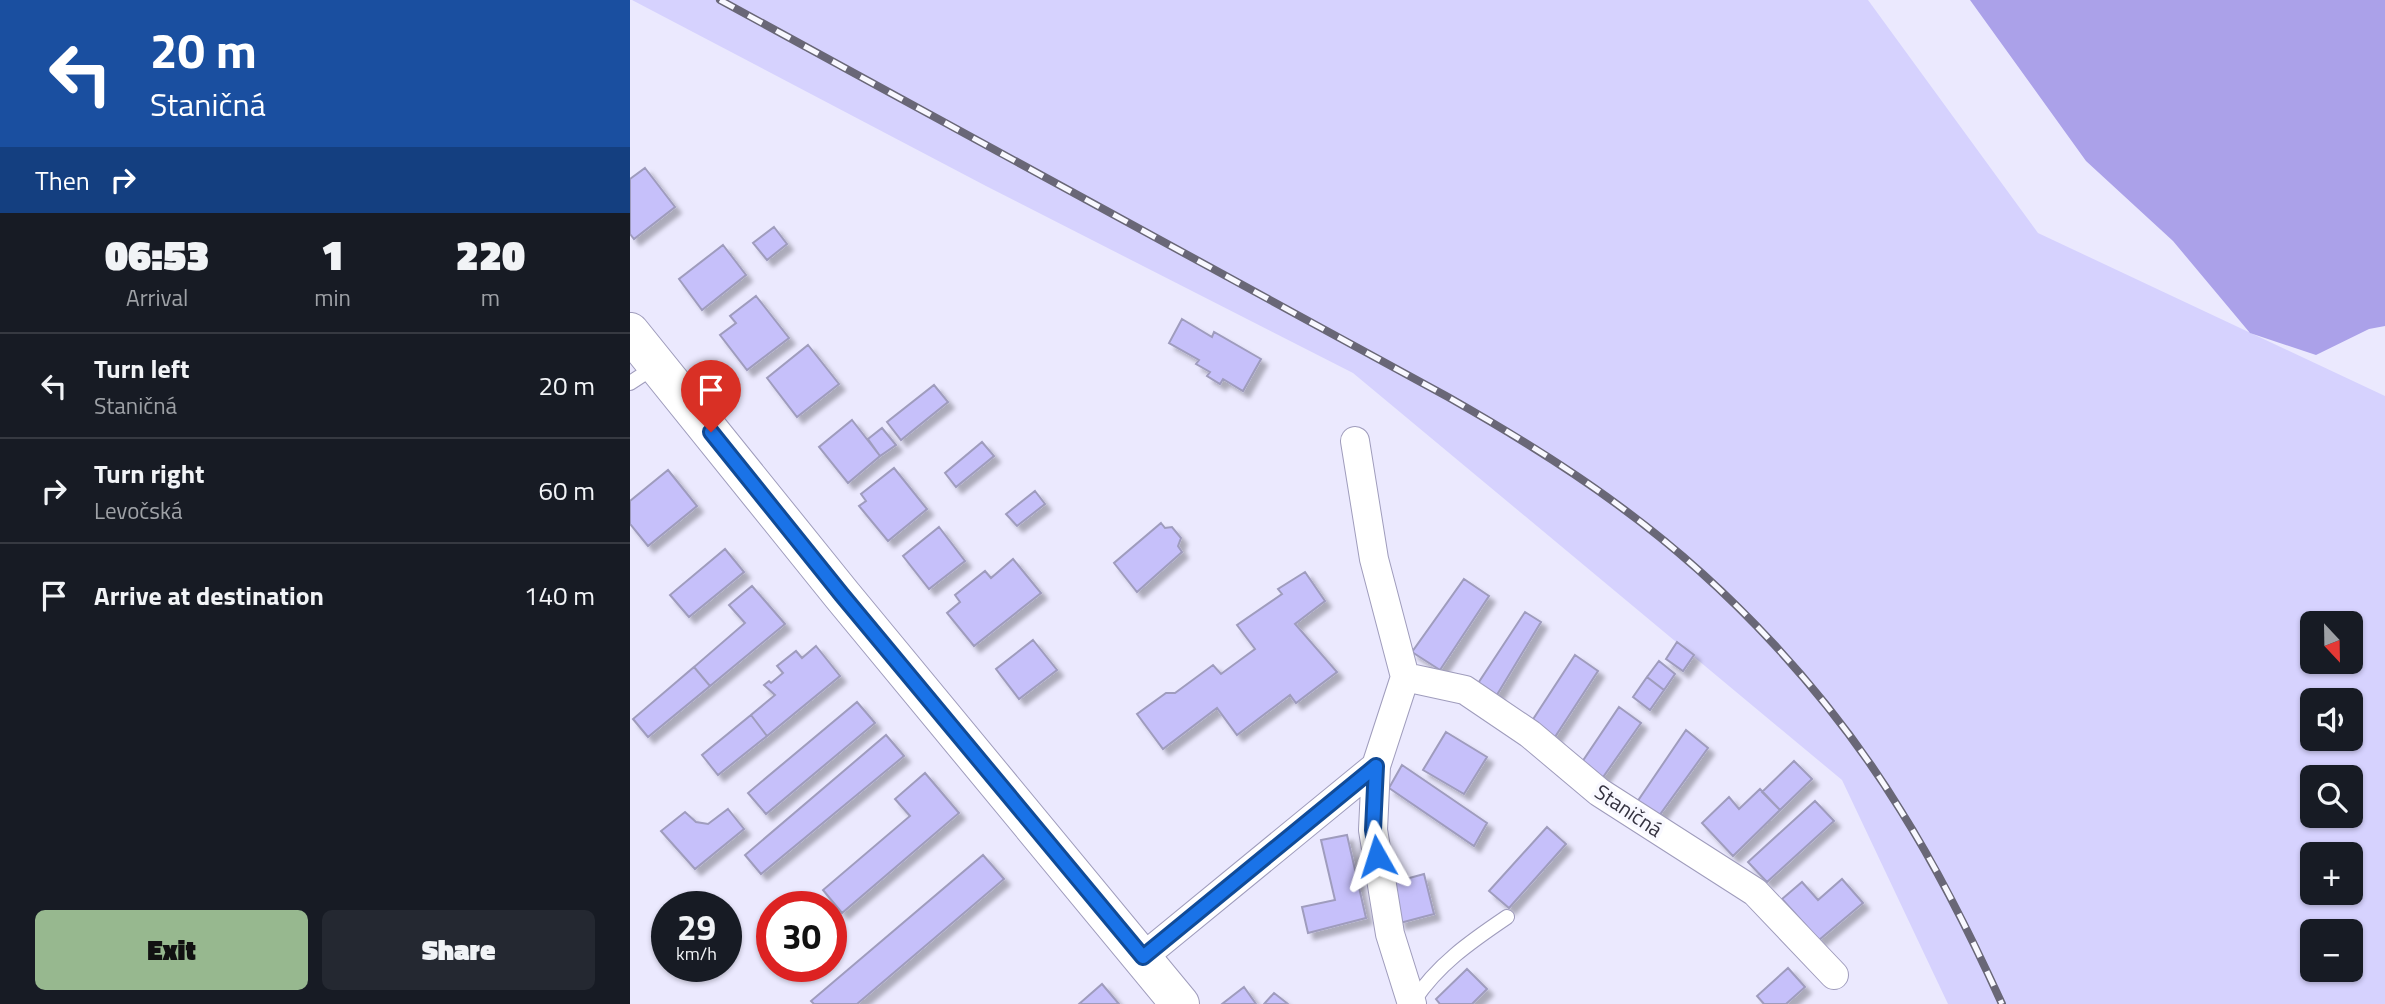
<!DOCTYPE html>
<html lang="en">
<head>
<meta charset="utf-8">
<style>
	body { margin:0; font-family:"Titillium Web",sans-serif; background:#242831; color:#f1f3f6; height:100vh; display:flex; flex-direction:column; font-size:26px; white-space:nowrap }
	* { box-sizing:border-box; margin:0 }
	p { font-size:23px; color:#9ea1a6 }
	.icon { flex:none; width:38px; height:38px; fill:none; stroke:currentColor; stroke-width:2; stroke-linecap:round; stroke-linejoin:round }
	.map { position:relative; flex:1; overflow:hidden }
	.side { display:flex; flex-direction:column; background:#171b24; width:630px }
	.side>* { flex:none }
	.banner { background:#1a4fa0; color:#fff; overflow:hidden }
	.needle { width:46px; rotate:158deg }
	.tools { position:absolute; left:1670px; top:611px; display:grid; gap:14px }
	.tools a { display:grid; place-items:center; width:63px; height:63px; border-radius:10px; background:#171b24; box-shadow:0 2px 5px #0004; font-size:35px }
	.speed { position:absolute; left:21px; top:891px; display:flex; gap:14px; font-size:35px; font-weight:700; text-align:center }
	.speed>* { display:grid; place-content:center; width:91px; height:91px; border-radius:50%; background:#171b24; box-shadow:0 2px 5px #0004; line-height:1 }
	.speed small { font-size:18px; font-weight:400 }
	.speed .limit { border:10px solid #d22; background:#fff; color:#111 }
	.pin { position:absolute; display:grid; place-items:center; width:60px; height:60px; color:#fff; margin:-72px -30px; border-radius:50% 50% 50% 0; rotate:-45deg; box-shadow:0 0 7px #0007 }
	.pin .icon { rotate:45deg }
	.me { position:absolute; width:77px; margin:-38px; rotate:354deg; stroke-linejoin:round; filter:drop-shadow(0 0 5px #0008) }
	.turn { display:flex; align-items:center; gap:24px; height:147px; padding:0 35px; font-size:32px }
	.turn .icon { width:91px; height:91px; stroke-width:2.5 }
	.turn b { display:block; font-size:49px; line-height:60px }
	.then { display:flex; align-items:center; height:66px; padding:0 35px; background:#0003; gap:14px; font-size:26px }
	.eta { display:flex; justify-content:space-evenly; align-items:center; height:119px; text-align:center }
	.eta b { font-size:42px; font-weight:800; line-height:49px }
	.primary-button { display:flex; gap:14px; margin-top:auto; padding:14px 35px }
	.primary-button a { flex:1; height:80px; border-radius:10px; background:#97b88f; color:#111; font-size:28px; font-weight:800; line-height:80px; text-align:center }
	.primary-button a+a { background:#242831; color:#f1f3f6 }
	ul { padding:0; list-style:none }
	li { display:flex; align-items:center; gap:21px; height:105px; padding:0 35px; border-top:2px solid #363941 }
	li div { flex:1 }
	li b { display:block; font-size:26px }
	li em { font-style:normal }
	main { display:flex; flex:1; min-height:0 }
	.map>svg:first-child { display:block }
	.green { fill:#d6d2fe; fill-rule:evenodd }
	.forest { fill:#aba1e9 }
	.building { fill:#c6c0fa; stroke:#9f9cbd; stroke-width:2; filter:url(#shadow) }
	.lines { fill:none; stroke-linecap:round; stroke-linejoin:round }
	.lane-casing { stroke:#9f9cbc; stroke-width:16 }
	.street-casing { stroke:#9f9cbc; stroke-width:30 }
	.secondary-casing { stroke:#9f9cbc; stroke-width:40 }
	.lane { stroke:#fff; stroke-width:14 }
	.street { stroke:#fff; stroke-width:28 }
	.secondary { stroke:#fff; stroke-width:38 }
	.rail-casing { stroke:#696777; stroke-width:8 }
	.rail { stroke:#f8f8ff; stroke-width:5; stroke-dasharray:16; stroke-linecap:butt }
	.route-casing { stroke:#114b97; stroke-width:18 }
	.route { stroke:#1a73e8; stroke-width:12 }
	.labels { text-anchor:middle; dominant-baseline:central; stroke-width:7; stroke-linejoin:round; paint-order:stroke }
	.street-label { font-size:21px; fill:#33313f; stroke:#f8f8ff }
</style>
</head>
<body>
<main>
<section class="side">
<div class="banner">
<div class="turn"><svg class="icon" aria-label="left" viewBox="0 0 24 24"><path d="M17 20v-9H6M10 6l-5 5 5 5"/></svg><div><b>20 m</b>Staničná</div></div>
<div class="then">Then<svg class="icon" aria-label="right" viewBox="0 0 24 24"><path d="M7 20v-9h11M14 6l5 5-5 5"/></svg></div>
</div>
<div class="eta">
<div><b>06:53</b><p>Arrival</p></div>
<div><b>1</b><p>min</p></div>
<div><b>220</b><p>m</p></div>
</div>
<ul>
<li><svg class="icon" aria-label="left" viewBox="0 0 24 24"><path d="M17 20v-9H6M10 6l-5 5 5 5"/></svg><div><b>Turn left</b><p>Staničná</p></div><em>20 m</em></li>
<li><svg class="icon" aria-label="right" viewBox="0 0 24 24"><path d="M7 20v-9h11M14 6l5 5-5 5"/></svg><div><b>Turn right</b><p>Levočská</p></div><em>60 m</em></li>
<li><svg class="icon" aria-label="arrive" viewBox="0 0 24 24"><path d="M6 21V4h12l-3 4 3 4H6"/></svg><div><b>Arrive at destination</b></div><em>140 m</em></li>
</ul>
<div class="primary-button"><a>Exit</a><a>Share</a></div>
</section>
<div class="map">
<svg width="1755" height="1004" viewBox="0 0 1755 1004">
	<defs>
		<filter id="shadow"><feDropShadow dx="6" dy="6" stdDeviation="2" flood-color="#0004"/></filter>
	</defs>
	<rect width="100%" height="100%" fill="#ebe9fe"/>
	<path class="green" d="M2 0H1238L1408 233 1755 396V1004H1318L1212 780 723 373 356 186ZM1682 623H1720V662H1682ZM1682 700H1720V738H1682ZM1682 777H1720V816H1682ZM1682 854H1720V892H1682ZM1682 931H1720V970H1682Z"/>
	<path class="forest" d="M1340 0H1755V326L1739 329 1686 355 1620 333 1543 241 1456 161Z"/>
	<path class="building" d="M15 168 45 207 4 239 0 234V179Z
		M144 227 157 244 137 260 123 243Z
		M93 245 116 275 72 310 49 279Z
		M126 296 159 338 117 370 90 335 106 323 100 316Z
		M552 319 582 337 584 332 631 359 613 391 593 379 590 384 577 376 580 372 566 364 569 360 539 343Z
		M178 345 209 384 167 417 137 378Z
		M304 385 318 402 271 440 257 422Z
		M222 420 250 456 218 483 189 447Z
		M252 428 266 445 250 456 238 439Z
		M352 442 364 456 326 487 315 473Z
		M264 468 297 509 258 541 229 506 236 501 231 494Z
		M38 470 67 506 18 546 0 524V501Z
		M405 491 415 504 387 526 376 514Z
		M531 523 535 528 542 527 551 538 548 546 552 552 507 592 484 563Z
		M309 527 335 561 299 589 273 556Z
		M95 549 114 572 59 617 40 595Z
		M383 559 411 593 344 646 317 613 330 602 325 595 355 571 361 578Z
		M675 572 695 601 665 624 707 672 666 703 660 695 607 735 587 708 533 749 507 714 536 693H545L583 665 591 674 625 649 607 625 652 594 648 589Z
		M834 579 859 596 810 670 782 652Z
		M122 586 155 624 80 686 64 667 115 623 99 605Z
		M895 612 911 622 862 703 843 691Z
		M403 640 427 670 389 699 366 669Z
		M1047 642 1064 655 1053 671 1036 659Z
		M186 646 210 676 137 736 121 715 145 695 134 685 139 681 141 683 153 673 147 666 166 651 172 658Z
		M945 655 968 671 921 743 898 727Z
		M1029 661 1045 674 1034 690 1017 677Z
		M64 667 80 686 18 737 3 719Z
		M1017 677 1034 690 1020 710 1003 697Z
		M227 702 245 723 136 814 118 793Z
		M989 707 1011 723 971 780 950 765Z
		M121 715 137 736 88 775 72 755Z
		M1056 730 1078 748 1026 820 1005 805Z
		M816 732 857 757 834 794 793 770Z
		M256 735 274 756 131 874 115 855Z
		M1164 761 1182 779 1150 810 1132 792Z
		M772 765 857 823 844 846 759 788Z
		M295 773 329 813 212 913 193 890 280 816 265 799Z
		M1130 789 1150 810 1103 856 1072 823 1099 797 1109 809Z
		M1185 801 1204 821 1137 882 1118 862Z
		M98 809 114 829 65 869 31 831 55 812 66 822 78 824Z
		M917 827 936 844 879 908 859 891Z
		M717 835 736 918 678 933 672 907 705 900 691 840Z
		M353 855 374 879 227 1004H184L181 1001Z
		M794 874 804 914 770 923 761 883Z
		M1212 879 1233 903 1189 940 1152 899 1172 882 1188 900Z
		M1158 968 1175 987 1156 1004H1134L1127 996Z
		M837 969 857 989 842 1004H810L806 999Z
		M472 984 489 1004H449Z
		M614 987 626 1004H592Z
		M644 993 658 1004H634Z"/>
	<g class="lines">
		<g class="lane-casing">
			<path id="lane" d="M0 383 26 366
				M783 1002C807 965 840 942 877 917"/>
		</g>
		<g class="street-casing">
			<path id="street" d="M725 441 744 559 775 677
				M746 766 775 677 835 690 900 734 969 792 1125 892 1204 975
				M513 957 746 766 743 830 760 934 782 1004"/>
		</g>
		<g class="secondary-casing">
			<path id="secondary" d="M0 332 212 595 550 1004"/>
		</g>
		<use href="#lane" class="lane"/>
		<use href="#street" class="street"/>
		<use href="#secondary" class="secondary"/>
		<g class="rail-casing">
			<path id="rail" d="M90 0 818 397C876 430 934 465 988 505 1099 586 1199 694 1271 811 1310 873 1342 938 1372 1004"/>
		</g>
		<use href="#rail" class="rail"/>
	</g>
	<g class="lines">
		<g class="route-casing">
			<path id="route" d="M81 432 212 595 513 957 746 766 743 830 747 856"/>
		</g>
		<use href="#route" class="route"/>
	</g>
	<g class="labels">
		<g class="street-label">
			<text transform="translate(999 810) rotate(34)">Staničná</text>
		</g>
	</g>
</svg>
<div class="tools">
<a><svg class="needle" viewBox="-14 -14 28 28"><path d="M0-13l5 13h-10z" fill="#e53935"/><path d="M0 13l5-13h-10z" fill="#9ea1a6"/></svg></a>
<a><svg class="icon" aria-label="sound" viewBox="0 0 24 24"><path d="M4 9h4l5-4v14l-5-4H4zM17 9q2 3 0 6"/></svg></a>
<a><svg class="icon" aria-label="search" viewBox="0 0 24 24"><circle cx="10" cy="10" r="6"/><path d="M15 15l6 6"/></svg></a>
<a>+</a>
<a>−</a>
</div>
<div class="speed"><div>29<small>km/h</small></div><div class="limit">30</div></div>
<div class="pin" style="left:81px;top:432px;background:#d93025"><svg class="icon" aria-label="arrive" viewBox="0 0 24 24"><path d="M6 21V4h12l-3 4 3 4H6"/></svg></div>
<svg class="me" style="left:747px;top:856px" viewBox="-20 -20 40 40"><path d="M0-17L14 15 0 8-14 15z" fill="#1a73e8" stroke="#fff" stroke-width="4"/></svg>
</div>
</main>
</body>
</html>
